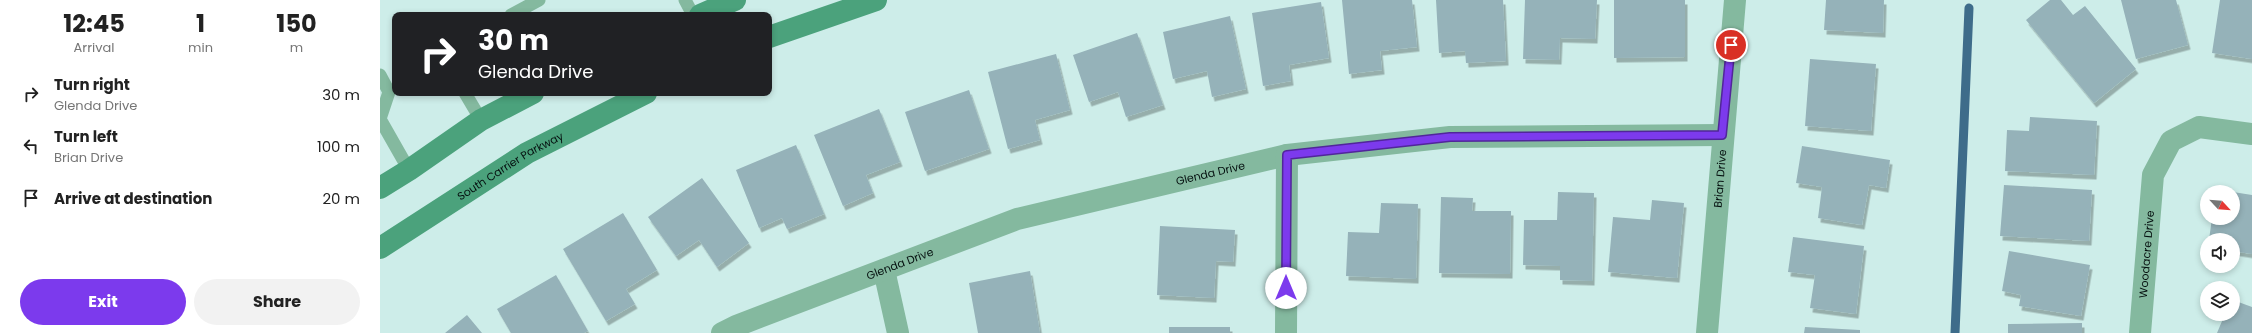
<!DOCTYPE html>
<html lang="en">
<head>
<meta charset="utf-8">
<style>
	body { margin:0; font-family:Poppins,sans-serif; background:#f2f2f2; color:#222; height:100vh; display:flex; flex-direction:column; font-size:15px; white-space:nowrap }
	* { box-sizing:border-box; margin:0 }
	p { font-size:13px; color:#767676 }
	.icon { flex:none; width:22px; height:22px; fill:none; stroke:currentColor; stroke-width:2; stroke-linecap:round; stroke-linejoin:round }
	.map { position:relative; flex:1; overflow:hidden }
	.panel { display:flex; flex-direction:column; background:#fff; width:380px }
	.panel>* { flex:none }
	.banner { position:absolute; left:12px; top:12px; width:380px; height:84px; border-radius:8px; box-shadow:0 2px 6px #0003; background:#202124; color:#fff; overflow:hidden }
	.needle { width:26px; rotate:116deg }
	.buttons { position:absolute; left:1820px; top:185px; display:grid; gap:8px }
	.buttons a { display:grid; place-items:center; width:40px; height:40px; border-radius:50%; background:#fff; box-shadow:0 2px 6px #0003; font-size:20px }
	.pin { position:absolute; display:grid; place-items:center; width:34px; height:34px; color:#fff; margin:-17px; border:2px solid #fff; border-radius:50%; box-shadow:0 1px 4px #0007 }
	.me { position:absolute; width:44px; margin:-22px; rotate:0deg; stroke-linejoin:round; filter:drop-shadow(0 0 3px #0008) }
	.turn { display:flex; align-items:center; gap:14px; height:84px; padding:0 20px; font-size:18px }
	.turn .icon { width:52px; height:52px; stroke-width:2.5 }
	.turn b { display:block; font-size:28px; line-height:34px }
	.eta { display:flex; justify-content:space-evenly; align-items:center; height:68px; text-align:center }
	.eta b { font-size:24px; font-weight:700; line-height:28px }
	.primary-button { display:flex; gap:8px; margin-top:auto; padding:8px 20px }
	.primary-button a { flex:1; height:46px; border-radius:24px; background:#7c3aed; color:#fff; font-size:16px; font-weight:700; line-height:46px; text-align:center }
	.primary-button a+a { background:#f2f2f2; color:#222 }
	ul { padding:0; list-style:none }
	li { display:flex; align-items:center; gap:12px; height:52px; padding:0 20px }
	li div { flex:1 }
	li b { display:block; font-size:15px }
	li em { font-style:normal }
	main { display:flex; flex:1; min-height:0 }
	.map>svg:first-child { display:block }
	.lines { fill:none; stroke-linecap:round; stroke-linejoin:round }
	.stream { stroke:#3e6c8a; stroke-width:9 }
	.building { fill:#95b2b9; filter:url(#shadow) }
	.service { stroke:#84b99f; stroke-width:13 }
	.minor { stroke:#84b99f; stroke-width:22 }
	.secondary { stroke:#4ba27c; stroke-width:22 }
	.route-casing { stroke:#51269a; stroke-width:10 }
	.route { stroke:#7c3aed; stroke-width:7 }
	.labels { text-anchor:middle; dominant-baseline:central; stroke-width:3; stroke-linejoin:round; paint-order:stroke }
	.street-label { font-size:11px; fill:#05100f; stroke:#dafaf7 }
</style>
</head>
<body>
<main>
<section class="panel">
<div class="eta">
<div><b>12:45</b><p>Arrival</p></div>
<div><b>1</b><p>min</p></div>
<div><b>150</b><p>m</p></div>
</div>
<ul>
<li><svg class="icon" aria-label="right" viewBox="0 0 24 24"><path d="M7 20v-9h11M14 6l5 5-5 5"/></svg><div><b>Turn right</b><p>Glenda Drive</p></div><em>30 m</em></li>
<li><svg class="icon" aria-label="left" viewBox="0 0 24 24"><path d="M17 20v-9H6M10 6l-5 5 5 5"/></svg><div><b>Turn left</b><p>Brian Drive</p></div><em>100 m</em></li>
<li><svg class="icon" aria-label="arrive" viewBox="0 0 24 24"><path d="M6 21V4h12l-3 4 3 4H6"/></svg><div><b>Arrive at destination</b></div><em>20 m</em></li>
</ul>
<div class="primary-button"><a>Exit</a><a>Share</a></div>
</section>
<div class="map">
<svg width="1872" height="333" viewBox="0 0 1872 333">
	<defs>
		<filter id="shadow"><feDropShadow dx="2.5" dy="4.5" stdDeviation="0" flood-color="#0004"/></filter>
	</defs>
	<rect width="100%" height="100%" fill="#cdede9"/>
	<g class="lines">
		<path class="stream" d="M1575 333 1589 8"/>
	</g>
	<path class="building" d="M962 0H1032L1037 47 1000 51 1002 70 969 74Z
		M1056 0H1123L1126 61 1086 63 1085 51 1059 53Z
		M1145 0H1217L1215 39 1180 38 1179 60 1143 59Z
		M1234 0H1305V57L1234 58Z
		M1446 0H1504L1503 33 1444 30Z
		M1670 0H1681L1693 15 1705 6 1756 69 1714 103 1646 20Z
		M1741 0H1796L1808 45 1756 59Z
		M1840 0H1872V59L1832 53Z
		M941 2 949 58 909 65 911 81 883 86 872 13Z
		M850 16 866 89 832 97 827 71 793 79 783 32Z
		M757 33 783 105 746 117 738 92 709 102 693 55Z
		M676 54 690 110 655 120 660 140 628 149 608 72Z
		M1430 59 1496 64 1491 131 1425 126Z
		M589 90 609 149 545 171 525 112Z
		M499 109 520 162 486 175 493 193 463 206 434 135Z
		M1650 117 1717 121 1714 175 1625 171 1627 130 1649 131Z
		M416 145 444 214 407 229 402 218 379 228 356 170Z
		M1422 146 1510 160 1506 188 1489 185 1482 225 1438 218 1442 187 1416 183Z
		M322 178 369 243 337 267 319 240 296 256 268 217Z
		M1624 185 1712 190 1709 241 1620 236Z
		M1178 192 1214 193 1212 281 1180 280V266L1143 265 1144 220H1177Z
		M1853 192 1872 195V254L1853 251V240H1829L1832 218H1853Z
		M1061 197 1093 198 1092 211H1131L1130 274 1059 273Z
		M1272 200 1304 203 1297 278 1228 272 1233 217 1270 220Z
		M1001 203 1038 204 1036 279 966 276 968 232 999 233Z
		M243 213 277 270 246 289 255 304 226 321 183 249Z
		M780 226 855 230 853 262 836 261 834 298 777 295Z
		M1413 237 1484 246 1476 314 1430 308 1435 275 1408 272Z
		M1629 251 1710 265 1701 316 1639 306 1641 295 1622 291Z
		M650 271 660 333H598L589 283Z
		M176 275 208 331 204 333H131L117 309Z
		M1853 300 1872 307V333H1837L1845 314H1853Z
		M87 315 102 333H65Z
		M1702 323V333H1628V324Z
		M789 327H850V333H789Z
		M1425 327 1480 330V333H1424Z"/>
	<g class="lines">
		<path class="service" d="M305 0 313 15
			M131 15 159 0
			M0 75 9 92 0 119 29 170
			M85 93 101 120"/>
		<g class="minor">
			<path d="M504 270 518 333"/>
			<path id="s1" d="M342 333 356 326 637 219 907 155 1070 137 1342 135"/>
			<path d="M906 333 907 155"/>
			<path id="s2" d="M1327 333 1355 0"/>
			<path id="s3" d="M1760 333 1773 175 1791 141 1819 127 1872 134"/>
		</g>
		<g class="secondary">
			<path d="M320 15 355 0"/>
			<path d="M389 37 496 0"/>
			<path d="M0 188 29 170 101 120 153 93"/>
			<path id="s4" d="M0 248 147 153 266 93"/>
		</g>
	</g>
	<g class="lines">
		<g class="route-casing">
			<path id="route" d="M906 288 907 155 1070 137 1342 135 1351 45"/>
		</g>
		<use href="#route" class="route"/>
	</g>
	<g class="labels">
		<g class="street-label">
			<text stroke="none"><textPath href="#s4" startOffset="154">South Carrier Parkway</textPath></text>
			<text stroke="none"><textPath href="#s1" startOffset="515">Glenda Drive</textPath></text>
			<text stroke="none"><textPath href="#s2" startOffset="155">Brian Drive</textPath></text>
			<text stroke="none"><textPath href="#s3" startOffset="79">Woodacre Drive</textPath></text>
			<text stroke="none"><textPath href="#s1" startOffset="191">Glenda Drive</textPath></text>
		</g>
	</g>
</svg>
<div class="buttons">
<a><svg class="needle" viewBox="-14 -14 28 28"><path d="M0-13l5 13h-10z" fill="#e53935"/><path d="M0 13l5-13h-10z" fill="#767676"/></svg></a>
<a><svg class="icon" aria-label="sound" viewBox="0 0 24 24"><path d="M4 9h4l5-4v14l-5-4H4zM17 9q2 3 0 6"/></svg></a>
<a><svg class="icon" aria-label="layers" viewBox="0 0 24 24"><path d="M12 4l9 5-9 5-9-5zM3 14l9 5 9-5"/></svg></a>
</div>
<div class="pin" style="left:1351px;top:45px;background:#d93025"><svg class="icon" aria-label="arrive" viewBox="0 0 24 24"><path d="M6 21V4h12l-3 4 3 4H6"/></svg></div>
<svg class="me" style="left:906px;top:288px" viewBox="-20 -20 40 40"><circle r="19" fill="#fff"/><path d="M0-13L10 11 0 6-10 11z" fill="#7c3aed"/></svg>
<div class="banner">
<div class="turn"><svg class="icon" aria-label="right" viewBox="0 0 24 24"><path d="M7 20v-9h11M14 6l5 5-5 5"/></svg><div><b>30 m</b>Glenda Drive</div></div>
</div>
</div>
</main>
</body>
</html>
